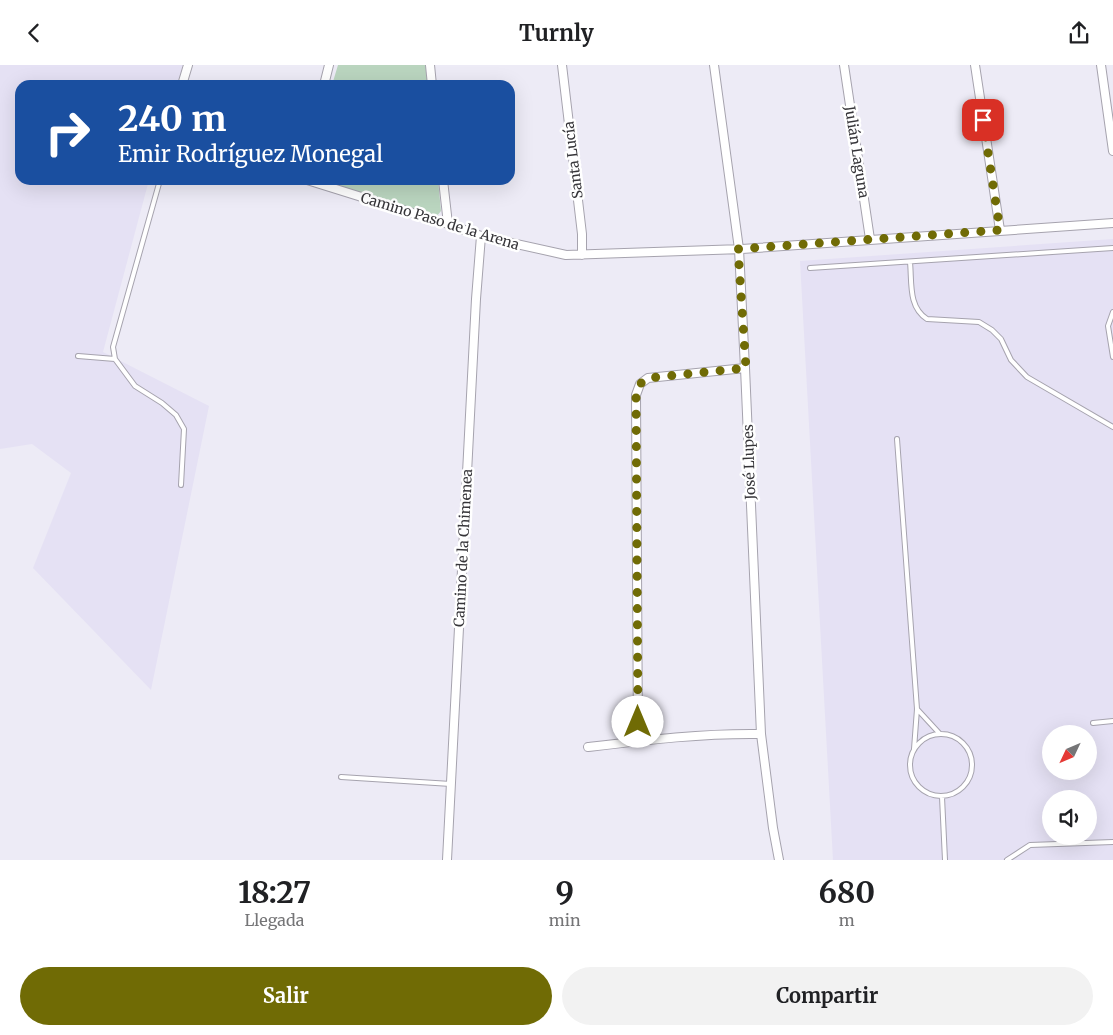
<!DOCTYPE html>
<html lang="es">
<head>
<meta charset="utf-8">
<style>
	body { margin:0; font-family:Merriweather,serif; background:#f2f2f2; color:#202124; height:100vh; display:flex; flex-direction:column; font-size:19px; white-space:nowrap }
	* { box-sizing:border-box; margin:0 }
	p { font-size:16px; color:#757577 }
	.icon { flex:none; width:28px; height:28px; fill:none; stroke:currentColor; stroke-width:2; stroke-linecap:round; stroke-linejoin:round }
	.map { position:relative; height:795px; overflow:hidden }
	.details { display:flex; flex-direction:column; background:#fff; flex:1 }
	.details>* { flex:none }
	.banner { position:absolute; left:15px; top:15px; width:500px; height:105px; border-radius:15px; box-shadow:0 5px 20px #0002; background:#1a4fa0; color:#fff; overflow:hidden }
	.needle { width:32px; rotate:226deg }
	.buttons { position:absolute; left:1042px; top:660px; display:grid; gap:10px }
	.buttons a { display:grid; place-items:center; width:55px; height:55px; border-radius:50%; background:#fff; box-shadow:0 5px 20px #0002; font-size:25px }
	.pin { position:absolute; display:grid; place-items:center; width:42px; height:42px; color:#fff; margin:-21px; border-radius:10px; box-shadow:0 2px 8px #0006 }
	.me { position:absolute; width:55px; margin:-28px; rotate:0deg; stroke-linejoin:round; filter:drop-shadow(0 0 4px #0008) }
	.turn { display:flex; align-items:center; gap:18px; height:105px; padding:0 20px; font-size:22px }
	.turn .icon { width:65px; height:65px; stroke-width:2.5 }
	.turn b { display:block; font-size:35px; line-height:42px }
	.eta { display:flex; justify-content:space-evenly; align-items:center; height:85px; text-align:center }
	.eta b { font-size:30px; font-weight:700; line-height:35px }
	.primary-button { display:flex; gap:10px; margin-top:auto; padding:10px 20px }
	.primary-button a { flex:1; height:58px; border-radius:30px; background:#706b05; color:#fff; font-size:20px; font-weight:700; line-height:58px; text-align:center }
	.primary-button a+a { background:#f2f2f2; color:#202124 }
	header { display:flex; justify-content:space-between; align-items:center; height:65px; padding:0 20px; background:#fff; font-size:22px; font-weight:700 }
	.map>svg:first-child { display:block }
	.built { fill:#e5e1f4; fill-rule:evenodd }
	.green { fill:#bad5bf }
	.lines { fill:none; stroke-linecap:round; stroke-linejoin:round }
	.lane-casing { stroke:#a6a3ae; stroke-width:6 }
	.street-casing { stroke:#a6a3ae; stroke-width:10 }
	.lane { stroke:#fff; stroke-width:4 }
	.street { stroke:#fff; stroke-width:8 }
	.route { stroke:#706b05; stroke-width:9; stroke-dasharray:0 16.2 }
	.labels { text-anchor:middle; dominant-baseline:central; stroke-width:5; stroke-linejoin:round; paint-order:stroke }
	.street-label { font-size:14px; fill:#363539; stroke:#fff }
</style>
</head>
<body>
<header><svg class="icon" aria-label="back" viewBox="0 0 24 24"><path d="M15 5l-7 7 7 7"/></svg>Turnly<svg class="icon" aria-label="share" viewBox="0 0 24 24"><path d="M12 15V3M7 8l5-5 5 5M5 13v7h14v-7"/></svg></header>
<div class="map">
<svg width="1113" height="795" viewBox="0 0 1113 795">
	<rect width="100%" height="100%" fill="#edebf6"/>
	<path class="built" d="M0 0H183L177 20H20V115H149L103 287 209 341 151 625 33 503 71 408 32 379 0 384Z
		M1113 174V795H833L800 196ZM1051 669H1089V706H1051ZM1051 734H1089V771H1051Z"/>
	<path class="green" d="M338 0H427L429 20H332Z
		M311 115H438L441 146 436 152Z"/>
	<g class="lines">
		<g class="lane-casing">
			<path id="lane" d="M160 115 113 282 115 294 135 321 162 338 176 350 184 364 181 420
				M910 197C912 217 908 242 927 254L979 257 992 265 1001 274 1011 295 1027 312 1113 362
				M810 203 1113 183
				M1113 247 1108 261 1113 292
				M78 291 115 294
				M897 374 917 644 914 684
				M917 644 940 669
				M1093 658 1113 656
				M910 700a31 31 0 1 1 62 0a31 31 0 1 1-62 0Z
				M341 712 451 719
				M942 732 945 795
				M1007 795 1030 780 1113 777"/>
		</g>
		<g class="street-casing">
			<path id="street" d="M430 0 432 20
				M562 0 582 169V190
				M714 0 739 184 745 303 761 669 773 763 779 795
				M844 0 870 174
				M975 0 1000 165
				M1101 0 1113 86
				M182 20 188 0
				M324 20 329 0
				M307 115 448 159 481 171 566 190 742 184 1113 158
				M443 115 448 159
				M638 676 636 330 640 319 648 313 745 303
				M588 682C646 675 703 668 761 669
				M447 795 476 234 481 171"/>
		</g>
		<use href="#lane" class="lane"/>
		<use href="#street" class="street"/>
	</g>
	<g class="lines">
		<path class="route" d="M638 657 636 330 640 319 648 313 746 303 738 184 1000 165 983 55"/>
	</g>
	<g class="labels">
		<g class="street-label">
			<text transform="translate(857 87) rotate(81)">Julián Laguna</text>
			<text transform="translate(573 95) rotate(-97)">Santa Lucía</text>
			<text transform="translate(440 156) rotate(17)">Camino Paso de la Arena</text>
			<text transform="translate(749 397) rotate(-92)">José Llupes</text>
			<text transform="translate(463 483) rotate(-87)">Camino de la Chimenea</text>
		</g>
	</g>
</svg>
<div class="buttons">
<a><svg class="needle" viewBox="-14 -14 28 28"><path d="M0-13l5 13h-10z" fill="#e53935"/><path d="M0 13l5-13h-10z" fill="#757577"/></svg></a>
<a><svg class="icon" aria-label="sound" viewBox="0 0 24 24"><path d="M4 9h4l5-4v14l-5-4H4zM17 9q2 3 0 6"/></svg></a>
</div>
<div class="pin" style="left:983px;top:55px;background:#d93025"><svg class="icon" aria-label="arrive" viewBox="0 0 24 24"><path d="M6 21V4h12l-3 4 3 4H6"/></svg></div>
<svg class="me" style="left:638px;top:657px" viewBox="-20 -20 40 40"><circle r="19" fill="#fff"/><path d="M0-13L10 11 0 6-10 11z" fill="#706b05"/></svg>
<div class="banner">
<div class="turn"><svg class="icon" aria-label="right" viewBox="0 0 24 24"><path d="M7 20v-9h11M14 6l5 5-5 5"/></svg><div><b>240 m</b>Emir Rodríguez Monegal</div></div>
</div>
</div>
<section class="details">
<div class="eta">
<div><b>18:27</b><p>Llegada</p></div>
<div><b>9</b><p>min</p></div>
<div><b>680</b><p>m</p></div>
</div>
<div class="primary-button"><a>Salir</a><a>Compartir</a></div>
</section>
</body>
</html>
